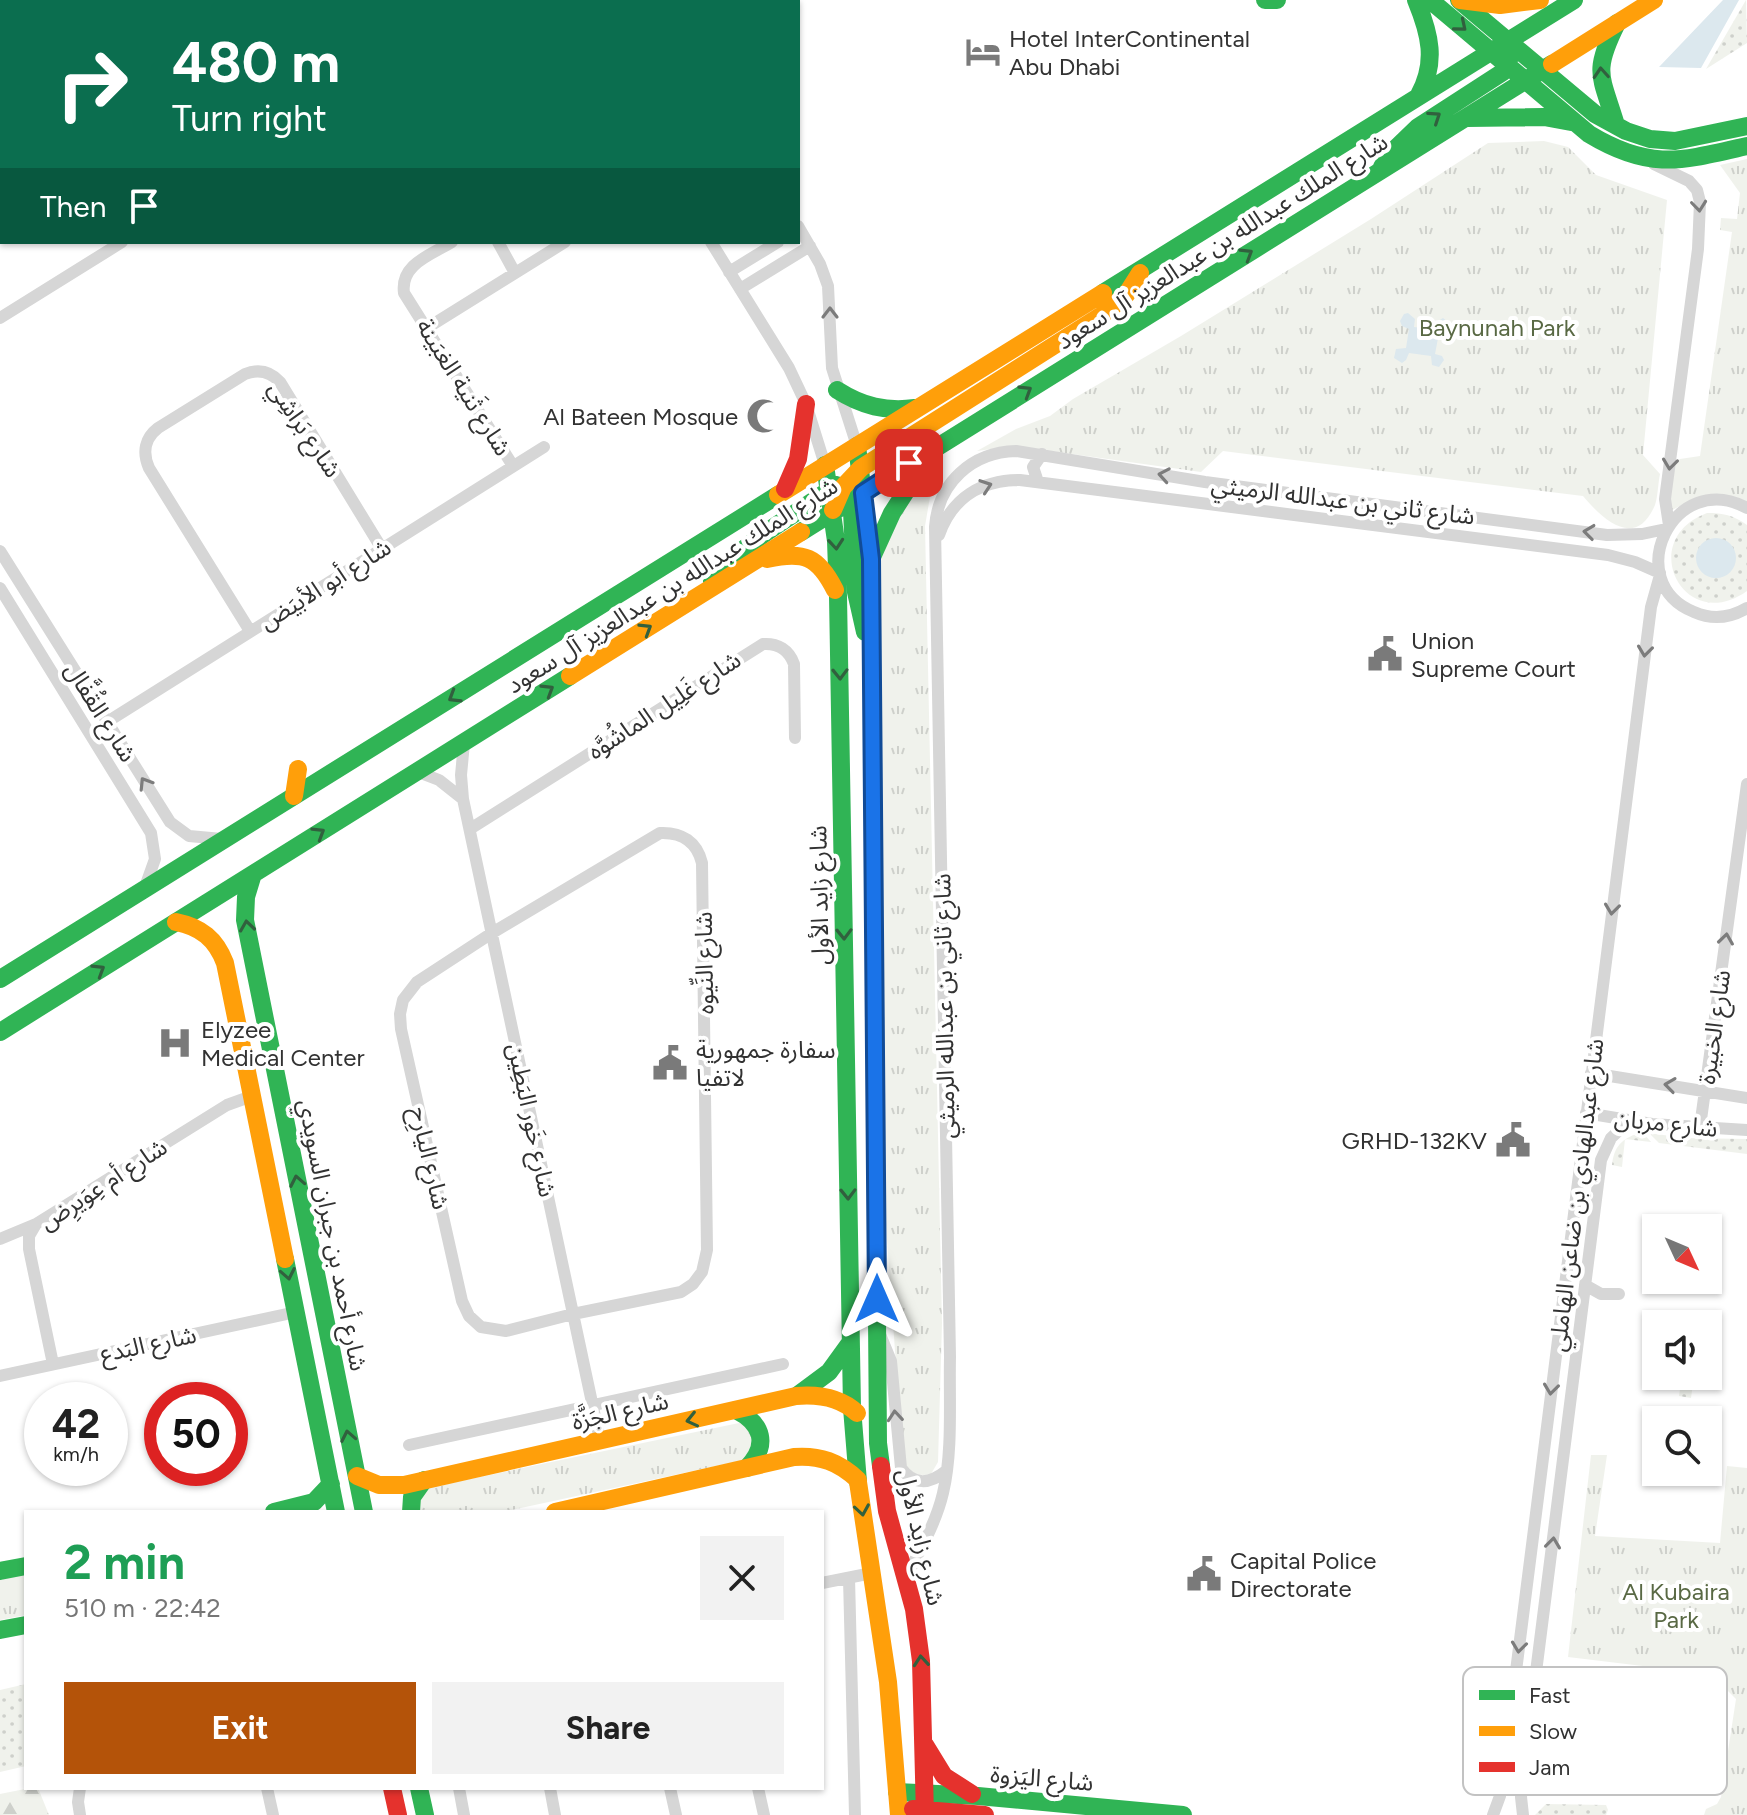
<!DOCTYPE html>
<html lang="en">
<head>
<meta charset="utf-8">
<style>
	body { margin:0; font-family:Figtree,"Noto Sans Arabic",sans-serif; background:#f2f2f2; color:#222; height:100vh; display:flex; flex-direction:column; font-size:30px; white-space:nowrap }
	* { box-sizing:border-box; margin:0 }
	p { font-size:26px; color:#767676 }
	.icon { flex:none; width:44px; height:44px; fill:none; stroke:currentColor; stroke-width:2; stroke-linecap:round; stroke-linejoin:round }
	.map { position:relative; flex:1; overflow:hidden }
	.panel { position:absolute; left:24px; top:1510px; width:800px; height:280px; display:flex; flex-direction:column; background:#fff; border-radius:0px; box-shadow:0 2px 6px #0004 }
	.panel>* { flex:none }
	.guide { position:absolute; left:0px; top:0px; width:800px; height:244px; box-shadow:0 2px 6px #0004; background:#0b6e4f; color:#fff; overflow:hidden }
	.needle { width:52px; rotate:134deg }
	.controls { position:absolute; left:1642px; top:1214px; display:grid; gap:16px }
	.controls a { display:grid; place-items:center; width:80px; height:80px; border-radius:0px; background:#fff; box-shadow:0 2px 6px #0004; font-size:40px }
	.speed { position:absolute; left:24px; top:1382px; display:flex; gap:16px; font-size:40px; font-weight:700; text-align:center }
	.speed>* { display:grid; place-content:center; width:104px; height:104px; border-radius:50%; background:#fff; box-shadow:0 2px 6px #0004; line-height:1 }
	.speed small { font-size:20px; font-weight:400 }
	.speed .limit { border:12px solid #d22; background:#fff; color:#111 }
	.pin { position:absolute; display:grid; place-items:center; width:68px; height:68px; color:#fff; margin:-34px; border-radius:16px; box-shadow:0 4px 12px #0006 }
	.me { position:absolute; width:88px; margin:-44px; rotate:0deg; stroke-linejoin:round; filter:drop-shadow(0 0 6px #0008) }
	.turn { display:flex; align-items:center; gap:28px; height:168px; padding:0 40px; font-size:36px }
	.turn .icon { width:104px; height:104px; stroke-width:2.5 }
	.turn b { display:block; font-size:56px; line-height:68px }
	.then { display:flex; align-items:center; height:76px; padding:0 40px; background:#0003; gap:16px; font-size:30px }
	.round { display:grid; place-items:center; flex:none; width:84px; height:84px; border-radius:0px; background:#f2f2f2 }
	.summary { display:flex; align-items:center; justify-content:space-between; height:136px; padding:0 40px }
	h1 { font-size:48px; font-weight:700; line-height:60px; color:#1e9e55 }
	.cta { display:flex; gap:16px; margin-top:auto; padding:16px 40px }
	.cta a { flex:1; height:92px; border-radius:0px; background:#b45309; color:#fff; font-size:32px; font-weight:700; line-height:92px; text-align:center }
	.cta a+a { background:#f2f2f2; color:#222 }
	.map>svg:first-child { display:block }
	.grass { fill:url(#grass-dots) }
	.forest { fill:url(#forest-firs) }
	.park { fill:url(#park-tufts) }
	.water { fill:#dce8ee }
	.lines { fill:none; stroke-linecap:round; stroke-linejoin:round }
	.street { stroke:#d6d6d6; stroke-width:12 }
	.fast { stroke:#30b455; stroke-width:18 }
	.slow { stroke:#ff9f0a; stroke-width:18 }
	.jam { stroke:#e5322d; stroke-width:18 }
	.oneway { stroke:#31603e }
	.oneway2 { stroke:#7c7c7c }
	.route-casing { stroke:#114b97; stroke-width:20 }
	.route { stroke:#1a73e8; stroke-width:14 }
	.labels { text-anchor:middle; dominant-baseline:central; stroke-width:8; stroke-linejoin:round; paint-order:stroke }
	.poi-label { font-size:24px; fill:#323232; stroke:#fff; text-anchor:start }
	.street-label { font-size:24px; fill:#323232; stroke:#fff }
	.park-label { font-size:24px; fill:#596944; stroke:#fff }
	.key { fill:#fff; stroke:#c2c2c2; stroke-width:2 }
	.key-label { font-size:22px; fill:#323232 }
</style>
</head>
<body>
<div class="map">
<svg width="1747" height="1815" viewBox="0 0 1747 1815">
	<defs>
		<pattern id="grass-dots" width="8" height="8" patternUnits="userSpaceOnUse" patternTransform="scale(2)"><rect width="8" height="8" fill="#f0f2ec"/><path d="M2 2h.1M6 6h.1" fill="none" stroke="#ced0cb" stroke-width="1.8" stroke-linecap="round"/></pattern>
		<pattern id="forest-firs" width="22" height="20" patternUnits="userSpaceOnUse" patternTransform="scale(2)"><rect width="22" height="20" fill="#f0f2ec"/><path d="M5 1l3.5 6h-7zM16 11l3.5 6h-7z" fill="#ced0cb"/></pattern>
		<pattern id="park-tufts" width="24" height="20" patternUnits="userSpaceOnUse" patternTransform="scale(2)"><rect width="24" height="20" fill="#f0f2ec"/><path d="M3 7l-1-3M5 7V3M7 7l1-3M15 17l-1-3M17 17v-4M19 17l1-3" fill="none" stroke="#ced0cb"/></pattern>
	</defs>
	<rect width="100%" height="100%" fill="#fff"/>
	<path class="grass" d="M1746 0 1747 43 1706 69Z
		M1707 513C1723 513 1733 515 1747 525V591C1684 636 1635 540 1707 513Z
		M1639 1133H1643L1651 1142 1625 1139 1622 1167 1612 1165C1614 1147 1621 1139 1639 1133Z
		M1649 1133 1685 1138 1747 1139V1154L1659 1143Z
		M1682 1376H1694L1691 1398 1679 1396Z
		M26 1684V1766L0 1772V1690Z
		M1546 1804 1606 1805 1608 1810 1606 1815H1535Z"/>
	<path class="forest" d="M30 1788H38L49 1815H0V1794Z"/>
	<path class="park" d="M1544 141 1568 147 1596 175 1667 200 1643 455 1660 474C1658 483 1658 496 1655 505 1636 550 1603 520 1583 496L1223 451 1201 472 1015 446 977 451 1016 429 1050 416 1073 399 1181 336 1371 219 1488 143Z
		M1747 159V504C1717 489 1696 496 1669 512L1674 464 1680 459 1700 456 1732 232 1720 230 1721 218 1737 219 1740 193 1720 165Z
		M931 468 938 470 941 478 930 497 925 526 942 1323 938 1462 931 1474C917 1477 911 1473 903 1462L881 1156 880 553 894 523Z
		M739 1423H743L758 1438 744 1460 502 1512H413L422 1489Z
		M1591 1455H1607L1595 1536 1720 1543 1727 1466 1747 1468V1815H1704L1706 1809 1717 1804 1721 1797 1736 1699 1726 1689 1683 1685 1684 1671 1568 1657Z
		M26 1573V1615L0 1620V1580Z"/>
	<path class="water" d="M1723 0H1739L1701 68 1659 67Z
		M1408 313 1415 319 1414 327 1435 330V323L1443 318 1448 322 1446 331 1439 333 1435 354 1442 356 1444 360 1439 367 1432 365 1431 356 1409 353 1406 360 1402 363 1394 358 1396 349 1406 348 1409 329 1402 326 1400 321 1404 314Z
		M1696 558a20 20 0 1 1 40 0a20 20 0 1 1-40 0Z"/>
	<g class="lines">
		<path class="street" d="M558 0 561 2
			M659 0 660 2
			M509 2H527
			M608 2 611 0
			M1654 164 1689 181 1697 190 1700 202 1698 249 1665 499 1669 525
			M798 226 820 264 828 286 832 368 857 446
			M452 242C431 255 400 264 404 293L513 466
			M498 242 515 273
			M711 242 789 368 806 404 825 465
			M729 272 778 242
			M740 289 810 246
			M0 318 122 242
			M427 328 565 242
			M1038 482 1033 467 1042 454
			M1747 508C1673 468 1620 582 1694 612 1712 620 1730 618 1747 608
			M939 535C952 498 981 480 1020 480L1608 555 1635 562 1660 573
			M0 551 170 822 189 836 222 839
			M0 588 151 833 155 859 145 887
			M250 631 149 468C142 452 145 438 158 428L245 374C258 369 270 371 280 382L382 549
			M107 722 544 447
			M464 743 461 775 463 799 600 1440
			M418 772 439 780 463 799
			M470 829 763 644C778 643 789 650 794 664L795 738
			M660 833C682 832 697 842 702 863L707 1250 702 1272 693 1284 681 1292 573 1314 506 1331 481 1327 469 1316 462 1301 401 1029 400 1014 403 1000 417 982 492 933Z
			M1591 1073 1747 1098
			M1586 1113 1652 1124 1747 1130
			M1700 1127 1747 784
			M0 1239 36 1224
			M1585 1285 1601 1294H1619
			M879 1332 891 1361 901 1468C914 1486 930 1484 946 1471
			M53 1364 29 1249V1236L36 1224 227 1105 252 1096
			M0 1376 296 1312
			M409 1445 783 1364
			M906 1577C920 1550 936 1523 943 1493 953 1452 949 1399 950 1357L935 527C938 483 972 452 1016 451L1205 482 1607 535 1642 534 1666 529
			M849 1578 855 1815
			M822 1583 872 1573
			M80 1788 78 1802 80 1815
			M267 1788 273 1815
			M459 1788 464 1815
			M550 1788 555 1815
			M670 1788 676 1815
			M758 1788 764 1815
			M1493 1815 1500 1796 1507 1742 1651 607 1660 575
			M1523 1815 1521 1797 1527 1743 1601 1160 1611 1138 1629 1121"/>
		<path class="fast" d="M1265 0H1277
			M1416 0C1430 34 1437 62 1419 95
			M1430 0 1589 134C1650 171 1681 161 1747 146
			M1459 0 1595 114 1626 131 1650 139 1675 141 1747 126
			M1467 118 1544 117 1571 122
			M1616 125C1601 75 1592 73 1617 23
			M1382 167 1390 154 1418 127 1503 72 1511 55
			M1103 293 1574 0
			M837 390C862 406 886 412 915 408
			M857 446 871 559 878 1443 881 1466
			M825 465 836 541 838 596 852 1408 858 1482
			M851 491 856 592 865 632
			M801 532 1552 64
			M872 557 892 513 928 457
			M712 581C745 539 794 517 836 485
			M253 874 246 897 245 920 364 1512
			M0 979 778 495
			M0 1032 570 676
			M285 1259 336 1512
			M798 1395 829 1372 850 1343
			M736 1410C763 1424 769 1445 747 1468
			M274 1512 314 1502 331 1484
			M411 1512 412 1497 424 1480
			M0 1571 26 1566
			M0 1630 26 1625
			M419 1788 425 1815
			M897 1792 978 1796 1183 1815"/>
		<path class="slow" d="M1460 0 1500 5 1540 0
			M1552 64 1654 0
			M778 495 1103 293
			M833 510 843 487 861 468 1102 315 1126 295 1140 273
			M767 559C804 551 818 556 835 590
			M570 676 801 532
			M294 796 298 769
			M176 922C201 927 216 939 225 963L285 1259
			M357 1476 379 1485H404L796 1396C819 1394 840 1397 857 1413
			M858 1482 888 1682 899 1815
			M555 1512 794 1457C820 1455 839 1462 858 1480"/>
		<path class="jam" d="M785 489 798 459 806 404
			M881 1466 887 1511 914 1609 921 1661 925 1815
			M925 1745 944 1776 972 1794
			M392 1788 398 1815
			M913 1809 985 1815"/>
	</g>
	<defs><path id="oneway-chevron" d="M-2-3.5L2.5 0L-2 3.5" fill="none" stroke-width="1.6" stroke-linecap="round" stroke-linejoin="round" transform="scale(2)"/></defs>
	<g class="oneway">
		<use href="#oneway-chevron" transform="translate(1461 26) rotate(40)"/>
		<use href="#oneway-chevron" transform="translate(1601 73) rotate(-94)"/>
		<use href="#oneway-chevron" transform="translate(1435 117) rotate(-34)"/>
		<use href="#oneway-chevron" transform="translate(1247 254) rotate(-32)"/>
		<use href="#oneway-chevron" transform="translate(1026 391) rotate(-32)"/>
		<use href="#oneway-chevron" transform="translate(836 544) rotate(85)"/>
		<use href="#oneway-chevron" transform="translate(646 629) rotate(-32)"/>
		<use href="#oneway-chevron" transform="translate(840 674) rotate(89)"/>
		<use href="#oneway-chevron" transform="translate(548 690) rotate(-32)"/>
		<use href="#oneway-chevron" transform="translate(454 697) rotate(148)"/>
		<use href="#oneway-chevron" transform="translate(319 833) rotate(-32)"/>
		<use href="#oneway-chevron" transform="translate(247 926) rotate(-98)"/>
		<use href="#oneway-chevron" transform="translate(844 934) rotate(89)"/>
		<use href="#oneway-chevron" transform="translate(99 970) rotate(-32)"/>
		<use href="#oneway-chevron" transform="translate(297 1181) rotate(-101)"/>
		<use href="#oneway-chevron" transform="translate(848 1194) rotate(89)"/>
		<use href="#oneway-chevron" transform="translate(288 1274) rotate(79)"/>
		<use href="#oneway-chevron" transform="translate(692 1420) rotate(167)"/>
		<use href="#oneway-chevron" transform="translate(348 1436) rotate(-101)"/>
		<use href="#oneway-chevron" transform="translate(862 1510) rotate(81)"/>
		<use href="#oneway-chevron" transform="translate(921 1661) rotate(-95)"/>
	</g>
	<g class="oneway2">
		<use href="#oneway-chevron" transform="translate(1699 206) rotate(84)"/>
		<use href="#oneway-chevron" transform="translate(830 313) rotate(-90)"/>
		<use href="#oneway-chevron" transform="translate(1670 464) rotate(97)"/>
		<use href="#oneway-chevron" transform="translate(1164 475) rotate(-170)"/>
		<use href="#oneway-chevron" transform="translate(986 486) rotate(-19)"/>
		<use href="#oneway-chevron" transform="translate(1589 532) rotate(-173)"/>
		<use href="#oneway-chevron" transform="translate(1645 651) rotate(97)"/>
		<use href="#oneway-chevron" transform="translate(145 783) rotate(-122)"/>
		<use href="#oneway-chevron" transform="translate(1612 909) rotate(97)"/>
		<use href="#oneway-chevron" transform="translate(1726 939) rotate(-82)"/>
		<use href="#oneway-chevron" transform="translate(1670 1085) rotate(-172)"/>
		<use href="#oneway-chevron" transform="translate(1551 1389) rotate(97)"/>
		<use href="#oneway-chevron" transform="translate(895 1416) rotate(-95)"/>
		<use href="#oneway-chevron" transform="translate(1553 1543) rotate(-83)"/>
		<use href="#oneway-chevron" transform="translate(1519 1647) rotate(97)"/>
	</g>
	<g class="lines">
		<g class="route-casing">
			<path id="route" d="M877 1299 871 559 863 493 909 463"/>
		</g>
		<use href="#route" class="route"/>
	</g>
	<defs>
		<g id="hotel-bare" transform="scale(2.76)"><path d="M-6-4.5h1.5V1H6V5H4.5V3h-9V5H-6ZM-4 0a1.8 1.8 0 1 1 3.6 0ZM.5 0V-2.5h3Q6-2.5 6 0Z" fill="#7a7a7a" stroke="#fff" stroke-width="2.5" paint-order="stroke"/></g>
		<g id="mosque-bare" transform="scale(2.76)"><path d="M3.5-4.9A6 6 0 1 0 3.5 4.9A5 5 0 1 1 3.5-4.9Z" fill="#7a7a7a" stroke="#fff" stroke-width="2.5" paint-order="stroke"/></g>
		<g id="civic-bare" transform="scale(2.76)"><path d="M-.6-6.5H3V-4.5H.6V-3L4-1V1h2V6H-6V1h2V-1L-.6-3ZM-1.2 2.5V6h2.4V2.5Z" fill="#7a7a7a" stroke="#fff" stroke-width="2.5" paint-order="stroke"/></g>
		<g id="hospital-bare" transform="scale(2.76)"><path d="M-5-5h3v3.5h4V-5h3V5h-3V1.5h-4V5h-3Z" fill="#7a7a7a" stroke="#fff" stroke-width="2.5" paint-order="stroke"/></g>
	</defs>
	<g fill-rule="evenodd">
		<use href="#hotel-bare" x="983" y="52"/>
		<use href="#mosque-bare" x="764" y="416"/>
		<use href="#civic-bare" x="1385" y="654"/>
		<use href="#hospital-bare" x="175" y="1043"/>
		<use href="#civic-bare" x="670" y="1063"/>
		<use href="#civic-bare" x="1513" y="1140"/>
		<use href="#civic-bare" x="1204" y="1574"/>
	</g>
	<g class="labels">
		<g class="poi-label">
			<text x="1009" y="38">Hotel InterContinental<tspan x="1009" dy="28">Abu Dhabi</tspan></text>
			<text x="738" y="416" text-anchor="end">Al Bateen Mosque</text>
			<text x="1411" y="640">Union<tspan x="1411" dy="28">Supreme Court</tspan></text>
			<text x="201" y="1029">Elyzee<tspan x="201" dy="28">Medical Center</tspan></text>
			<text x="696" y="1049">سفارة جمهورية<tspan x="696" dy="28">لاتفيا</tspan></text>
			<text x="1487" y="1140" text-anchor="end">GRHD-132KV</text>
			<text x="1230" y="1560">Capital Police<tspan x="1230" dy="28">Directorate</tspan></text>
		</g>
		<g class="street-label">
			<text transform="translate(1222 241) rotate(-32)">شارع الملك عبدالله بن عبدالعزيز آل سعود</text>
			<text transform="translate(464 387) rotate(58)">شارع ثَنية الغبَينة</text>
			<text transform="translate(305 429) rotate(56)">شارع بَراشِي</text>
			<text transform="translate(1343 500) rotate(7)">شارع ثاني بن عبدالله الرميثي</text>
			<text transform="translate(325 584) rotate(-32)">شارع أبو الأبيَض</text>
			<text transform="translate(672 585) rotate(-32)">شارع الملك عبدالله بن عبدالعزيز آل سعود</text>
			<text transform="translate(664 705) rotate(-33)">شارع غَلِيل الماشُوَّه</text>
			<text transform="translate(101 712) rotate(58)">شارع القُفَّال</text>
			<text transform="translate(819 895) rotate(-91)">شارع زايد الأول</text>
			<text transform="translate(704 963) rotate(-91)">شارع النِّيوه</text>
			<text transform="translate(944 1006) rotate(-91)">شارع ثاني بن عبدالله الرميثي</text>
			<text transform="translate(1714 1027) rotate(-82)">شارع الخبيرة</text>
			<text transform="translate(532 1120) rotate(78)">شارع خَور البَطِين</text>
			<text transform="translate(1666 1123) rotate(6)">شارع مربان</text>
			<text transform="translate(430 1158) rotate(77)">شارع اليارِح</text>
			<text transform="translate(103 1184) rotate(-33)">شارع أم عِوَيرِض</text>
			<text transform="translate(1576 1195) rotate(-83)">شارع عبدالهادي بن ضاعن الهاملي</text>
			<text transform="translate(333 1235) rotate(79)">شارع أحمد بن جبران السويدي</text>
			<text transform="translate(148 1344) rotate(-12)">شارع البَدع</text>
			<text transform="translate(620 1411) rotate(-13)">شارع الجَزَّة</text>
			<text transform="translate(921 1537) rotate(77)">شارع زايد الأول</text>
			<text transform="translate(1042 1778) rotate(5)">شارع اليَزوة</text>
		</g>
		<g class="park-label">
			<text x="1497" y="327">Baynunah Park</text>
			<text x="1676" y="1591">Al Kubaira<tspan x="1676" dy="28">Park</tspan></text>
		</g>
	</g>
	<rect x="1463" y="1667" width="264" height="128" rx="12" class="key"/>
	<rect x="1479" y="1690" width="36" height="10" fill="#30b455"/>
	<rect x="1479" y="1726" width="36" height="10" fill="#ff9f0a"/>
	<rect x="1479" y="1762" width="36" height="10" fill="#e5322d"/>
	<g class="key-label">
		<text x="1529" y="1703">Fast</text>
		<text x="1529" y="1739">Slow</text>
		<text x="1529" y="1775">Jam</text>
	</g>
</svg>
<div class="controls">
<a><svg class="needle" viewBox="-14 -14 28 28"><path d="M0-13l5 13h-10z" fill="#e53935"/><path d="M0 13l5-13h-10z" fill="#767676"/></svg></a>
<a><svg class="icon" aria-label="sound" viewBox="0 0 24 24"><path d="M4 9h4l5-4v14l-5-4H4zM17 9q2 3 0 6"/></svg></a>
<a><svg class="icon" aria-label="search" viewBox="0 0 24 24"><circle cx="10" cy="10" r="6"/><path d="M15 15l6 6"/></svg></a>
</div>
<div class="speed"><div>42<small>km/h</small></div><div class="limit">50</div></div>
<div class="pin" style="left:909px;top:463px;background:#d93025"><svg class="icon" aria-label="arrive" viewBox="0 0 24 24"><path d="M6 21V4h12l-3 4 3 4H6"/></svg></div>
<svg class="me" style="left:877px;top:1299px" viewBox="-20 -20 40 40"><path d="M0-17L14 15 0 8-14 15z" fill="#1a73e8" stroke="#fff" stroke-width="4"/></svg>
<div class="guide">
<div class="turn"><svg class="icon" aria-label="right" viewBox="0 0 24 24"><path d="M7 20v-9h11M14 6l5 5-5 5"/></svg><div><b>480 m</b>Turn right</div></div>
<div class="then">Then<svg class="icon" aria-label="arrive" viewBox="0 0 24 24"><path d="M6 21V4h12l-3 4 3 4H6"/></svg></div>
</div>
<section class="panel">
<div class="summary"><div><h1>2 min</h1><p>510 m · 22:42</p></div><a class="round"><svg class="icon" aria-label="close" viewBox="0 0 24 24"><path d="M6 6l12 12M18 6L6 18"/></svg></a></div>
<div class="cta"><a>Exit</a><a>Share</a></div>
</section>
</div>
</body>
</html>
